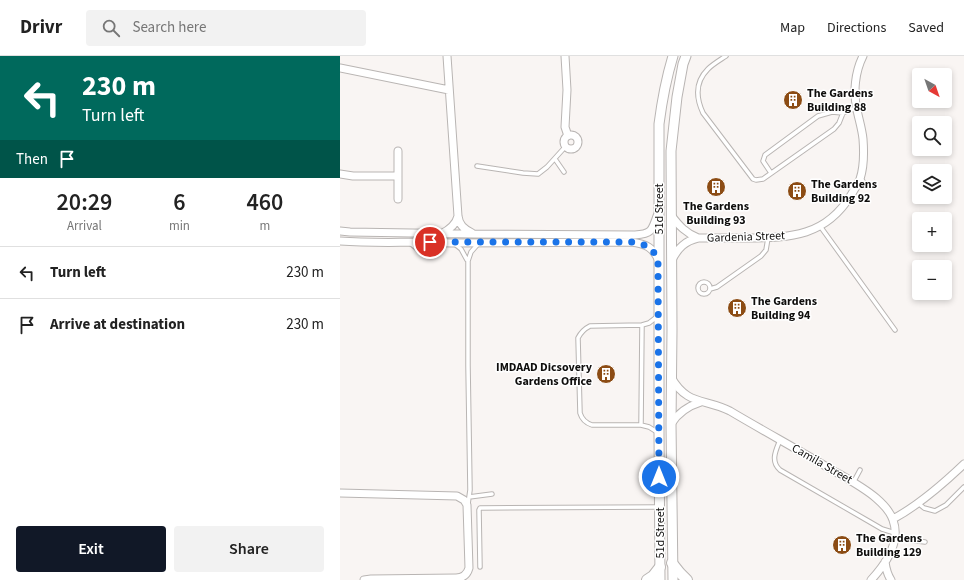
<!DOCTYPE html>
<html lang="en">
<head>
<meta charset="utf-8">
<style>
	body { margin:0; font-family:"Source Sans 3",sans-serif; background:#f2f2f2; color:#222; height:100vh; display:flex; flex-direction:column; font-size:15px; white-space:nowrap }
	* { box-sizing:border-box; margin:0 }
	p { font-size:13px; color:#767676 }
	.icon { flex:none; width:22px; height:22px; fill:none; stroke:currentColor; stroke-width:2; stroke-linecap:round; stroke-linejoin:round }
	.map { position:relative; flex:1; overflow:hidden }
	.sheet { display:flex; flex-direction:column; background:#fff; width:340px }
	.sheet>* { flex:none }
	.guide { background:#00695c; color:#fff; overflow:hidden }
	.needle { width:26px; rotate:140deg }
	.buttons { position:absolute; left:572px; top:12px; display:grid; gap:8px }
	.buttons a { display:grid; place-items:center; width:40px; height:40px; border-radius:4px; background:#fff; box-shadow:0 2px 6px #0003; font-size:20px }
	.pin { position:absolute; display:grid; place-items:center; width:34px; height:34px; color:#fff; margin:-17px; border:2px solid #fff; border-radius:50%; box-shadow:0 1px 4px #0007 }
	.me { position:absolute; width:44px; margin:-22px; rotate:0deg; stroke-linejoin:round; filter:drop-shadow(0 0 3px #0008) }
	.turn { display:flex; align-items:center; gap:14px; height:84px; padding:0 16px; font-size:18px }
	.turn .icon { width:52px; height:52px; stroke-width:2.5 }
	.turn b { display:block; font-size:28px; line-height:34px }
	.then { display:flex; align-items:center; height:38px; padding:0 16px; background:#0003; gap:8px; font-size:15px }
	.eta { display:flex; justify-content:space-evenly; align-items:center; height:68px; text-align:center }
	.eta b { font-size:24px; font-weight:600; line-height:28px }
	.primary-button { display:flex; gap:8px; margin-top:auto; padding:8px 16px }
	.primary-button a { flex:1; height:46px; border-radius:4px; background:#111827; color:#fff; font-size:16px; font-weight:600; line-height:46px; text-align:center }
	.primary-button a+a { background:#f2f2f2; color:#222 }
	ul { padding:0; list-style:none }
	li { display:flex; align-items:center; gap:12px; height:52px; padding:0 16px; border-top:1px solid #e0e0e0 }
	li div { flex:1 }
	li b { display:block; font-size:15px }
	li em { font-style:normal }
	header { display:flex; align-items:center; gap:24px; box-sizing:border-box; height:56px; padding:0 20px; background:#fff; border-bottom:1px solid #e0e0e0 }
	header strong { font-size:19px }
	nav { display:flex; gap:22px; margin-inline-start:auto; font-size:14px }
	.search { width:280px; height:36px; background:#f2f2f2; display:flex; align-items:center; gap:10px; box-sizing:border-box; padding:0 14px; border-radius:4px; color:#767676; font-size:15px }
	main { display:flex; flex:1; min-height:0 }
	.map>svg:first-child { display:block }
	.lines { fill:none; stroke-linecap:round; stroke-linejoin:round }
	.service-casing { stroke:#b9b5b3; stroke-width:5.5 }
	.minor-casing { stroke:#b9b5b3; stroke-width:9 }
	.tertiary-casing { stroke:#b9b5b3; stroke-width:11 }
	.secondary-casing { stroke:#b9b5b3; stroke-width:12 }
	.service { stroke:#fff; stroke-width:3.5 }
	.minor { stroke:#fff; stroke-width:7 }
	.tertiary { stroke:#fff; stroke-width:9 }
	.secondary { stroke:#fff; stroke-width:10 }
	.route { stroke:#1a73e8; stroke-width:7; stroke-dasharray:0 12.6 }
	.labels { text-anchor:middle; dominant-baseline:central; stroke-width:3; stroke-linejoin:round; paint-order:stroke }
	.poi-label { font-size:12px; font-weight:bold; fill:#0f0e0d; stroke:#fff; text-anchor:start }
	.street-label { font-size:12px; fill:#0f0e0d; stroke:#fff }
</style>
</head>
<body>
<header>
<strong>Drivr</strong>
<div class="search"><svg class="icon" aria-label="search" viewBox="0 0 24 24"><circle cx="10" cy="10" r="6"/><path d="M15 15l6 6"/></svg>Search here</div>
<nav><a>Map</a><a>Directions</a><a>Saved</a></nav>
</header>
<main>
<section class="sheet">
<div class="guide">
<div class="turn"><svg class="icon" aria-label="left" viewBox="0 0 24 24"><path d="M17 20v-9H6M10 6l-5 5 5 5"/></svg><div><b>230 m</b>Turn left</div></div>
<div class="then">Then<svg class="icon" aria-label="arrive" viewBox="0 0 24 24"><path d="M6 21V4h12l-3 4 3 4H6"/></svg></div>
</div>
<div class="eta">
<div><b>20:29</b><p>Arrival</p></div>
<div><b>6</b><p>min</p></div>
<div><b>460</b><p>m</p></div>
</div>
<ul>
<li><svg class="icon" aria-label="left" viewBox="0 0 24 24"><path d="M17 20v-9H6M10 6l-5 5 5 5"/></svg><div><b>Turn left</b></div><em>230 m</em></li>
<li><svg class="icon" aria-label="arrive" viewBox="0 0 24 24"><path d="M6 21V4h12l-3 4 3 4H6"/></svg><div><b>Arrive at destination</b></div><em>230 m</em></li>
</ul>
<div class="primary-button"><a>Exit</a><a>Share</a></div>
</section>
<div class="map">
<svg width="624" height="524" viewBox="0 0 624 524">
	<rect width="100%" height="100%" fill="#f9f5f3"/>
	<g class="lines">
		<g class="service-casing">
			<path id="service" d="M386 0C380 4 373 8 368 13 355 26 356 42 363 57L413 123 416 124 423 123 494 73 499 67 503 57
				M215 103 224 116
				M137 110 183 117 198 118 207 111 226 90
				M431 117 423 105 425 99 478 60 492 56 503 57 516 52
				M521 123 527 130
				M480 170 555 274
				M70 187 81 196 83 195 88 187
				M116 189 121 193 127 204
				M358 232a6 6 0 1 1 12 0a6 6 0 1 1-12 0Z
				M370 233 377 231 421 200 426 194 428 182
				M301 369 302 269
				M317 376 309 371 301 369H252C246 367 242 364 240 357L238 282C241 276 244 273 250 270L302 269 309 267 318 260
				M440 384C436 394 430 405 440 414L530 466 542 473 555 477
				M513 427 520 414
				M129 441 152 438
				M578 447 584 452 595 455 606 449 624 431
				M128 448 130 434 128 310V205L131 196 138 188
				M555 482 585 486
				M140 511 139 454 140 452 319 451"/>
		</g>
		<g class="minor-casing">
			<path id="minor" d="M107 0 118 160C119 169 124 173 132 177
				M225 0 227 34 225 71 228 80
				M0 12 109 34
				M224 86a7 7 0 1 1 14 0a7 7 0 1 1-14 0Z
				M0 118 13 120H58
				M58 143V95
				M331 159C339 170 346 177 358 182
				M0 175 10 176 134 178 295 179C311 178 312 175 317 160
				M101 178C109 174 116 169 118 160
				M0 185C37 188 74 185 111 187L291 186C306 188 313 191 319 205
				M332 204C338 192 345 185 358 182 375 182 391 182 407 182 451 182 486 180 511 139 514 134 518 128 520 123 524 111 524 96 523 83 522 73 519 64 517 54 513 36 515 16 523 0
				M331 321C347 350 365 342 390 355 422 374 455 392 487 411 504 421 522 430 536 442 543 448 550 455 553 464 561 486 545 509 531 524
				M331 368C338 357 348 350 361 346
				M0 437 117 440 124 444 127 449 129 512C127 519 123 522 116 522L31 523 24 524
				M553 463C579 449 602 429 624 408
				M545 506C546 513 547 518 551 524"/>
		</g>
		<g class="tertiary-casing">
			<path id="tertiary" d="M320 524 319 377V68C322 45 326 23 333 0
				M333 524 331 368 332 274 331 95 337 41 343 8 346 0"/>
		</g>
		<g class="secondary-casing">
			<path id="secondary" d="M332 507 340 517 347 524
				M307 524 313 520 320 511"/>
		</g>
		<use href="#service" class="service"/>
		<use href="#minor" class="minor"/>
		<use href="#tertiary" class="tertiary"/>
		<use href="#secondary" class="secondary"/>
	</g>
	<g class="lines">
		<path class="route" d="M90 186H291C306 188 313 191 318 205L319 421"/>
	</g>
	<defs>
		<g id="building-disc" transform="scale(1)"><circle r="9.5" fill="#8c4c14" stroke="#fff"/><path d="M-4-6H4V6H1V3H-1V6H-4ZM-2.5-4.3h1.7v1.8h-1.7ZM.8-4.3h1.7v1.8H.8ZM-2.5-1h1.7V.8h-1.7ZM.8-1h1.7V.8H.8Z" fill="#fff"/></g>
	</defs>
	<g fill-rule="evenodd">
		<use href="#building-disc" x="453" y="44"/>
		<use href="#building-disc" x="376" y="131"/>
		<use href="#building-disc" x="457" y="135"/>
		<use href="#building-disc" x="397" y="252"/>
		<use href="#building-disc" x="266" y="318"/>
		<use href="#building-disc" x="502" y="489"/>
	</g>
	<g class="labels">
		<g class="poi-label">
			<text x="467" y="37">The Gardens<tspan x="467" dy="14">Building 88</tspan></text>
			<text x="471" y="128">The Gardens<tspan x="471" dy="14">Building 92</tspan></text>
			<text x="376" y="150" text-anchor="middle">The Gardens<tspan x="376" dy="14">Building 93</tspan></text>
			<text x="411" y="245">The Gardens<tspan x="411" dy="14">Building 94</tspan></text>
			<text x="252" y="311" text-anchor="end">IMDAAD Dicsovery<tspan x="252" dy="14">Gardens Office</tspan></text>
			<text x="516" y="482">The Gardens<tspan x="516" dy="14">Building 129</tspan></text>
		</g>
		<g class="street-label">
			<text transform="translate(319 153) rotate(-90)">51d Street</text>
			<text transform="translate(406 181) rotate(-2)">Gardenia Street</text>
			<text transform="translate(482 408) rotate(30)">Camila Street</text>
			<text transform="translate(320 477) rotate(-90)">51d Street</text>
		</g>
	</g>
</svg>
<div class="buttons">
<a><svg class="needle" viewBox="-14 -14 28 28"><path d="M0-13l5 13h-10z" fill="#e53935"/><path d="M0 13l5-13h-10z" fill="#767676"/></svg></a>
<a><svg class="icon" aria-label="search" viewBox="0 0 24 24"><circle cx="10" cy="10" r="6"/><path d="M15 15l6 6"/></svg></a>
<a><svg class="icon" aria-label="layers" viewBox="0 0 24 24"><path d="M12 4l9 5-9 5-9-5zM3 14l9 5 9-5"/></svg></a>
<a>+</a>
<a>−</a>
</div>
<div class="pin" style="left:90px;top:186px;background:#d93025"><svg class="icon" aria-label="arrive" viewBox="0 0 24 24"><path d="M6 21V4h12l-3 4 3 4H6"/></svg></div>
<svg class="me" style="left:319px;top:421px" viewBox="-20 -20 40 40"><circle r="17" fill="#1a73e8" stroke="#fff" stroke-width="3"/><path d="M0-11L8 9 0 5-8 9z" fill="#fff"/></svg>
</div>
</main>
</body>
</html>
